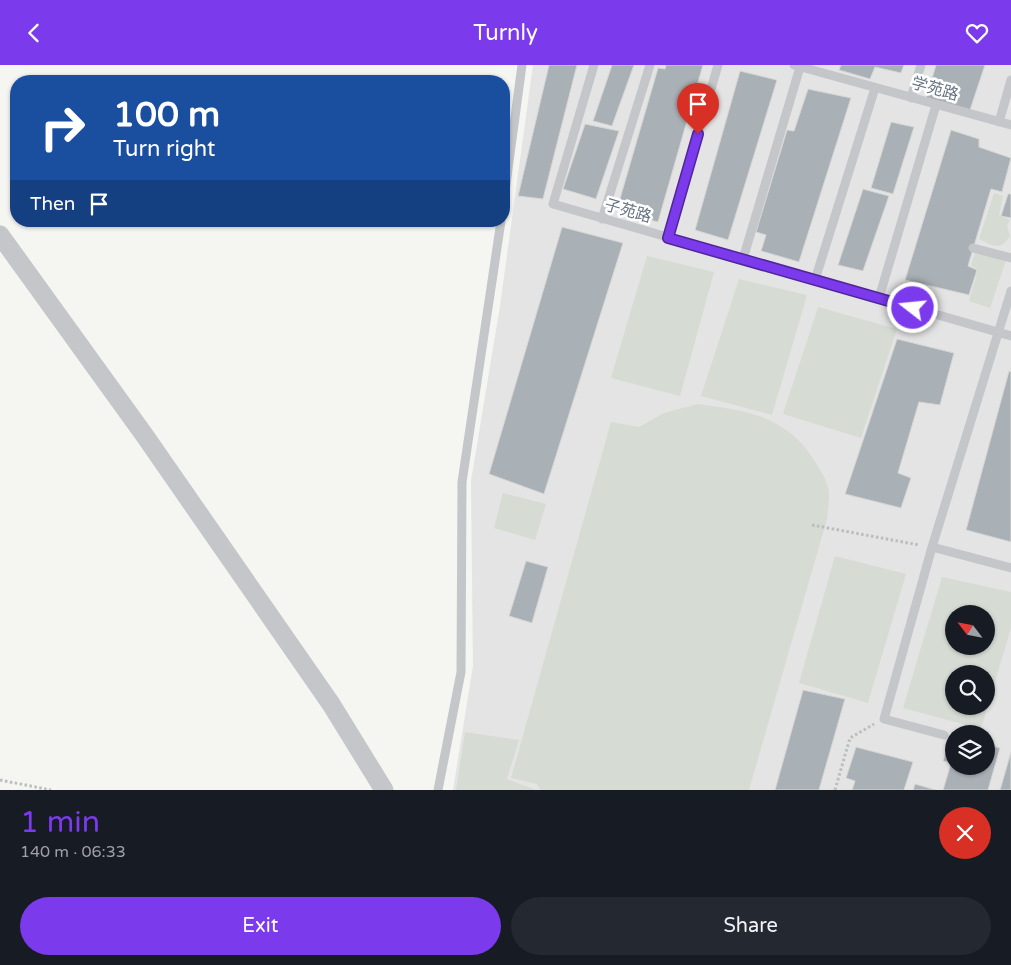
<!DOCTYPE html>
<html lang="en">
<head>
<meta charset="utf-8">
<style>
	body { margin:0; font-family:"Varela Round","Noto Sans SC",sans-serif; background:#242831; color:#f1f3f6; height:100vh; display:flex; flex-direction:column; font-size:19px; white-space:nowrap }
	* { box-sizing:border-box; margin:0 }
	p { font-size:16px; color:#9ea1a6 }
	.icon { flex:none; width:28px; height:28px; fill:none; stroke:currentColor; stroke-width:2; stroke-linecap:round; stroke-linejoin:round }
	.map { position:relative; height:725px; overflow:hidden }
	.details { display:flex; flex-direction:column; background:#171b24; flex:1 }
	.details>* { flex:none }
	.top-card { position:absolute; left:10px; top:10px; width:500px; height:152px; border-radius:20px; box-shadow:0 1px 4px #0004; background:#1a4fa0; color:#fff; overflow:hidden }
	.needle { width:32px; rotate:302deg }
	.tools { position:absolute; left:945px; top:540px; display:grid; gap:10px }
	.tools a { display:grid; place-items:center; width:50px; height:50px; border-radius:50%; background:#171b24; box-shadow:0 1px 4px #0004; font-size:25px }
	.pin { position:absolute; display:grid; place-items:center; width:42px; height:42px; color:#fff; margin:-51px -21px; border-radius:50% 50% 50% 0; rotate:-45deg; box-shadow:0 0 5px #0007 }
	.pin .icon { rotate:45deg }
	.me { position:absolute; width:55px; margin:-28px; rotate:286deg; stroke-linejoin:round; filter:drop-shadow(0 0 4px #0008) }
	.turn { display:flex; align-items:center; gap:18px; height:105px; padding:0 20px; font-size:22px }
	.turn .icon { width:65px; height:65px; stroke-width:2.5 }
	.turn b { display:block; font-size:35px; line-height:42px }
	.then { display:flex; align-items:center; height:48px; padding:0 20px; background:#0003; gap:10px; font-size:19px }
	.round { display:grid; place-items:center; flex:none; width:52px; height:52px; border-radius:26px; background:#242831 }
	.headline { display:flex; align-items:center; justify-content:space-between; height:85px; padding:0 20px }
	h1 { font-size:30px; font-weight:600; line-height:38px; color:#7c3aed }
	.button { display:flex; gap:10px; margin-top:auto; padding:10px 20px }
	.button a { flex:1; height:58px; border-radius:30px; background:#7c3aed; color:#fff; font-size:20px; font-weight:600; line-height:58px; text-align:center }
	.button a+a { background:#242831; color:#f1f3f6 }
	header { display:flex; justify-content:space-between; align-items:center; height:65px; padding:0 20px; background:#7c3aed; color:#fff; font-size:22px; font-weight:600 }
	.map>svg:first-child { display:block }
	.built { fill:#e3e4e3; fill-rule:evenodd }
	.green { fill:#d6dcd3; fill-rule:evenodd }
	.building { fill:#aab1b6; stroke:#d7d7d5 }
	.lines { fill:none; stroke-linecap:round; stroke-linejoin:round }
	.path { stroke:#bbbdbf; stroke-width:3; stroke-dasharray:2.5 2.5; stroke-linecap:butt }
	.service { stroke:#c4c6ca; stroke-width:9 }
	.minor { stroke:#c4c6ca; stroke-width:19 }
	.route-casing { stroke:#51269a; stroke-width:12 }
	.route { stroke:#7c3aed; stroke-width:9 }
	.labels { text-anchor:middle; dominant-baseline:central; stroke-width:5; stroke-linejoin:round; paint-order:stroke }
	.street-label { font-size:16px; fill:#667382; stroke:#fff }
</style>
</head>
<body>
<header><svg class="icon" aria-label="back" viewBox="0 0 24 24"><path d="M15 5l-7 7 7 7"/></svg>Turnly<svg class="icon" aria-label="heart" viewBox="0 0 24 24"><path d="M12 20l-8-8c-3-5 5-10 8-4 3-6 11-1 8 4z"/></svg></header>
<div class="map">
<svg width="1011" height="725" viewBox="0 0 1011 725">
	<rect width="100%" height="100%" fill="#f5f5f2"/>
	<path class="built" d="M533 0H1011V725H453L473 601 471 416 500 241ZM954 549H986V581H954ZM954 609H986V641H954ZM954 669H986V701H954Z"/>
	<path class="green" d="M994 128 1003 131 999 150 1010 155 1007 161 1010 171C1000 187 992 180 979 174Z
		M975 188 1006 195 990 243 969 236 978 205 971 200Z
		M647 191 714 207 680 331 611 313Z
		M739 214 807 230 772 350 701 331Z
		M818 242 897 264 861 373 783 349Z
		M698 339C744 345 785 351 812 392 817 400 824 410 827 419 831 429 828 443 827 454L749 725H541L537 719 511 713 611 357 639 362 664 348Z
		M503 428 546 439 535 475 494 463Z
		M835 491 906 509 868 638 799 618Z
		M942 512 1011 527V563L981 664 903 643ZM954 549H986V581H954ZM954 609H986V641H954Z
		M465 667 519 675 507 714 536 725H456Z"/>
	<path class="building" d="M549 0H577L543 134 518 131Z
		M612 0H634L612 61 593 56Z
		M666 0H703L658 157 627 149 629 140 619 137 658 3 665 4Z
		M841 0H904L901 8 875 2 870 14 839 5Z
		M936 0H985L970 45 926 33Z
		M740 6 777 15 728 175 695 165Z
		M808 24 851 33 799 197 761 186 766 170 756 167 787 65 794 66Z
		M891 57 914 62 893 129 871 123Z
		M585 59 619 66 596 134 563 124Z
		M951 65 979 74V82L1011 93 1002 127 991 124 968 201 977 205 969 230 905 215Z
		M863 124 889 131 863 206 838 200Z
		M1008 129H1011V153L1001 151Z
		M562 162 623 178 544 429 489 409Z
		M897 274 954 288 940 340 919 337 898 408 911 413 901 443 845 429Z
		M1009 306 1011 307V477L966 465Z
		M526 496 548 502 532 558 509 551Z
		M803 625 845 634 819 725H775Z
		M951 670 954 671V701H986V679L1000 683 988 725H943L951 698 943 696Z
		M856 682 913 697 904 725H852L855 716 846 713Z
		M1011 687V725H1000Z
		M915 719 936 725H913Z"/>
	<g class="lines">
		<path class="path" d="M812 460 919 480
			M0 715 51 725
			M835 725 850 673 874 659"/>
		<path class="service" d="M594 0 553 139 1011 271
			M794 0 1011 60
			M911 33 921 0
			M999 57 1011 15
			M504 134 522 0
			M602 154 650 0
			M668 173 718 0
			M973 183 1011 193
			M743 194 800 2
			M815 215 875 23
			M879 233 936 40
			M932 482 1011 503
			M944 670 884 654 932 482 1011 226
			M438 725 461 607 462 417 501 156"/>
		<path class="minor" d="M0 170 145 371 331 639 384 725"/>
	</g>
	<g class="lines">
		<g class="route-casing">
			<path id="route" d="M698 69 668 173 913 243"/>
		</g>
		<use href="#route" class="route"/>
	</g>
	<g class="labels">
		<g class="street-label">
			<text transform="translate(935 24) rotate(16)">学苑路</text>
			<text transform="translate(628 146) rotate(16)">子苑路</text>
		</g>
	</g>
</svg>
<div class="tools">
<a><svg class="needle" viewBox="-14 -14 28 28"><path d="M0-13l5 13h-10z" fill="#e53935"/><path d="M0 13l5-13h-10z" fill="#9ea1a6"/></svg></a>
<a><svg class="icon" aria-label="search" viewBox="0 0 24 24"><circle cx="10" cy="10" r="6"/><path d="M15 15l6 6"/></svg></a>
<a><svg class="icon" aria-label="layers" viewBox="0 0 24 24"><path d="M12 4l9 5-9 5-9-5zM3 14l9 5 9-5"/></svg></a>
</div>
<div class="pin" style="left:698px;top:69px;background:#d93025"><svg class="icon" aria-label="arrive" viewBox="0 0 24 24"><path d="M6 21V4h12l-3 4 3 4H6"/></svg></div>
<svg class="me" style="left:913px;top:243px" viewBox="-20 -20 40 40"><circle r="17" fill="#7c3aed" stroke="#fff" stroke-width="3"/><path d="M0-11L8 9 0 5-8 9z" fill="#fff"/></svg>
<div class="top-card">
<div class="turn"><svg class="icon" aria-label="right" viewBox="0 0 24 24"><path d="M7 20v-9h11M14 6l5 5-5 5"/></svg><div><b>100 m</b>Turn right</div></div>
<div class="then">Then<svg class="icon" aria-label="arrive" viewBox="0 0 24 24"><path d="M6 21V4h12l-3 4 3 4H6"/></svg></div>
</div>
</div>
<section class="details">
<div class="headline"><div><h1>1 min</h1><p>140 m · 06:33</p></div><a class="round" style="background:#d93025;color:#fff"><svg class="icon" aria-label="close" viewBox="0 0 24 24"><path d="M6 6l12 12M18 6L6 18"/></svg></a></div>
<div class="button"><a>Exit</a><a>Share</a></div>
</section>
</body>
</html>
